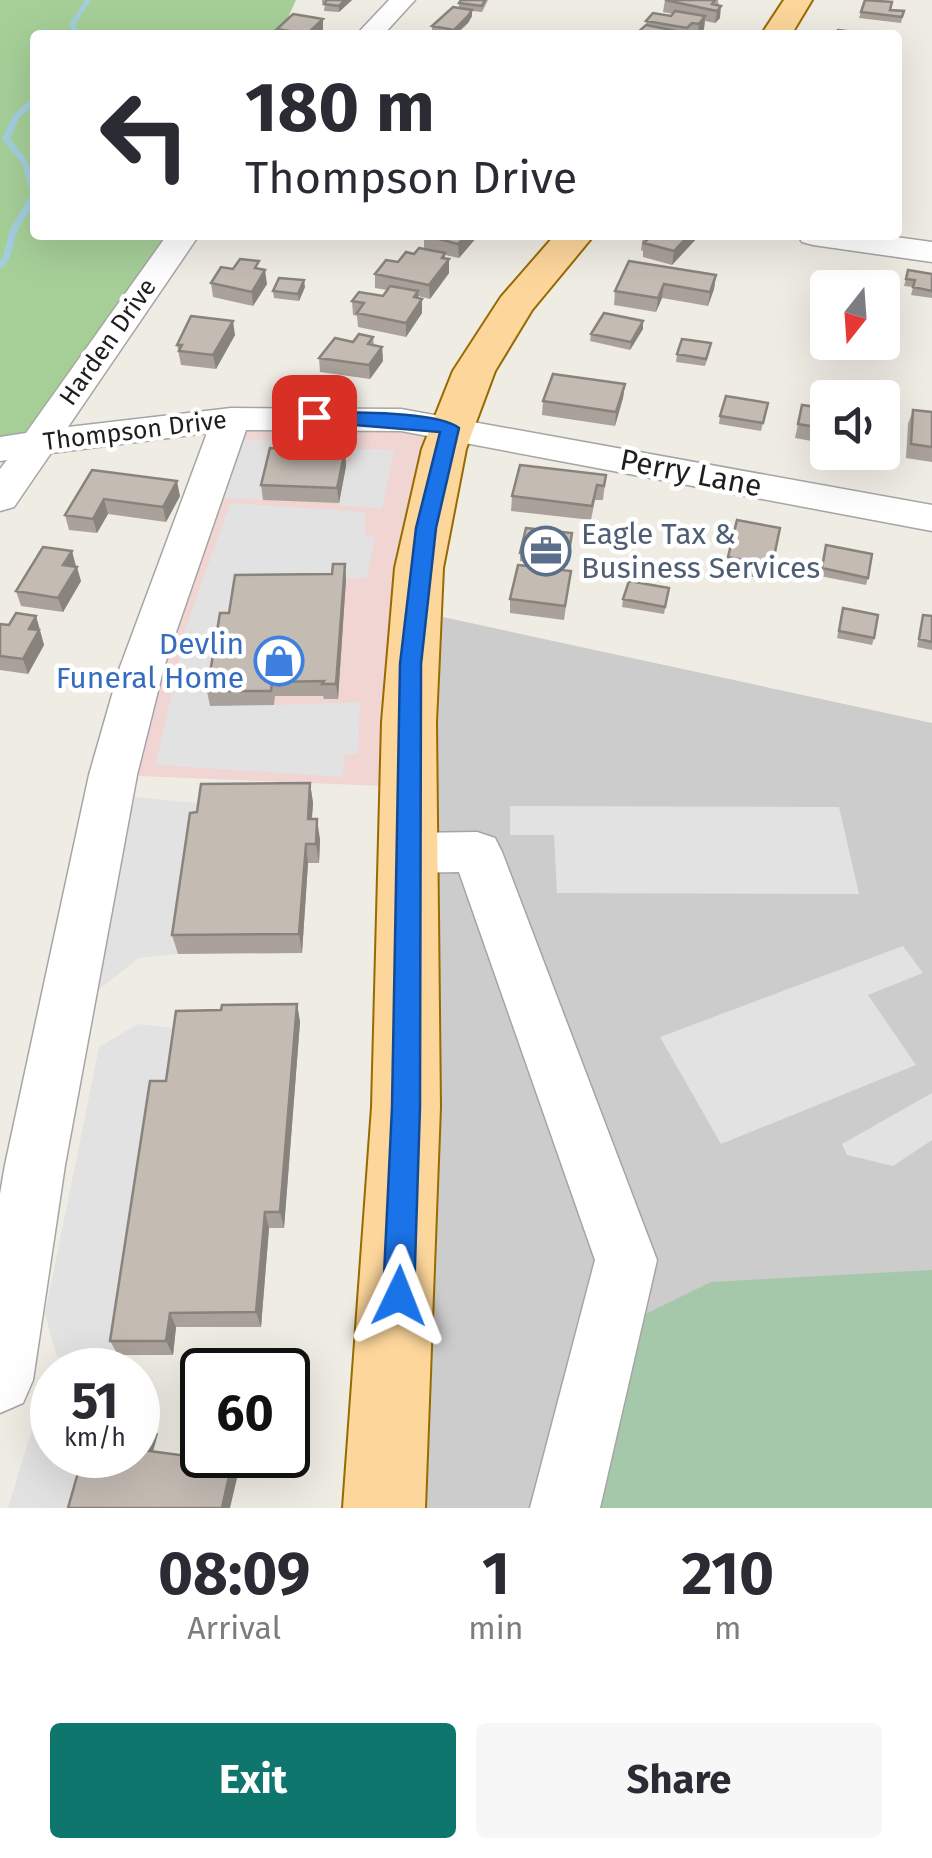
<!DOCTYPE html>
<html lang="en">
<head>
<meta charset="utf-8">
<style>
	body { margin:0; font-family:"Fira Sans",sans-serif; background:#f7f7f7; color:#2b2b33; height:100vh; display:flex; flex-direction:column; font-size:38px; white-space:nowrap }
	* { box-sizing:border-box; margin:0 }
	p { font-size:32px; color:#7c7c81 }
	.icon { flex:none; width:55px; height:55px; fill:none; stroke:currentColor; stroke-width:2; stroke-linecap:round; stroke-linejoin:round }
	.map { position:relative; height:1508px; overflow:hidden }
	.panel { display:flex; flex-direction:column; background:#fff; flex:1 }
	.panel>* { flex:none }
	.guide { position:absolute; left:30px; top:30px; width:872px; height:210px; border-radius:10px; box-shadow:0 10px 40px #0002; background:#fff; color:#2b2b33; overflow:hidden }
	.needle { width:65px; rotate:197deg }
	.tools { position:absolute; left:810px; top:270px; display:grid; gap:20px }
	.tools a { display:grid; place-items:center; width:90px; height:90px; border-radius:10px; background:#fff; box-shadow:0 10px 40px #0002; font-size:50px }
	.speed { position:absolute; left:30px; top:1348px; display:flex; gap:20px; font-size:50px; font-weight:700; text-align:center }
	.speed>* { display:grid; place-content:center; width:130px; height:130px; border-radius:50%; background:#fff; box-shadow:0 10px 40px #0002; line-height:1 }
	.speed small { font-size:25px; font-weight:400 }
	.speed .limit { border:5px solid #111; border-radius:15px; background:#fff; color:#111 }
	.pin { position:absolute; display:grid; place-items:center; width:85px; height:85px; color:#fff; margin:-42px; border-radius:20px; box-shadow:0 5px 15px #0006 }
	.me { position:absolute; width:110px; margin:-55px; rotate:2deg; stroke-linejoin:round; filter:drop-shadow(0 0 8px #0008) }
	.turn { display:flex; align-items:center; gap:35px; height:210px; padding:0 50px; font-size:45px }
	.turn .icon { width:130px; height:130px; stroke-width:2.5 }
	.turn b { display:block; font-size:70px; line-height:85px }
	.eta { display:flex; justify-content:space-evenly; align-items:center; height:170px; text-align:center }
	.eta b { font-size:60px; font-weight:700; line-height:70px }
	.action { display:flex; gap:20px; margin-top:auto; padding:20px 50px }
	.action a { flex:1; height:115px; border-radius:10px; background:#0f766e; color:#fff; font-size:40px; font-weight:700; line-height:115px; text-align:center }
	.action a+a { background:#f7f7f7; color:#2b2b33 }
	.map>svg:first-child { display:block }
	.commercial { fill:#f0d5d3 }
	.religious { fill:#ccc }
	.forest { fill:#a6cf98 }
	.cemetery { fill:#a5c8ab }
	.parking { fill:#e2e2e2 }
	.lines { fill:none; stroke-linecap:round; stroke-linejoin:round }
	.stream { fill:#a4cedd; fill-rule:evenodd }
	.minor-casing { stroke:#a5a5a5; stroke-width:3 }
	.major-casing { stroke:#986b00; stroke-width:4 }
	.minor { fill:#fff; fill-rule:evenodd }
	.major { fill:#fcd69b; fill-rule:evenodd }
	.wall { fill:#a9a19a }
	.shaded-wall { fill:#89837d }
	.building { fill:#c4bbb3; stroke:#89837d; stroke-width:2.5 }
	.route { fill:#1a73e8; stroke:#114b97; stroke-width:2.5 }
	.labels { text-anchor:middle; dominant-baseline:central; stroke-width:9; stroke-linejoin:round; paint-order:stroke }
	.far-street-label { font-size:25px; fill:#1e1e1e; stroke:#fff }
	.street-label { font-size:30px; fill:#1e1e1e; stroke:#fff }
	.service-label { font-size:30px; fill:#4e5e75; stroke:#fff; text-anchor:start }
	.shop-label { font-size:30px; fill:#366cbe; stroke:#fff; text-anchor:end }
</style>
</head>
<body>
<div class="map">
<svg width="932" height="1508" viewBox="0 0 932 1508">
	<rect width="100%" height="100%" fill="#efece4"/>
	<path class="commercial" d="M231 419 450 428 409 787 113 775Z"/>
	<path class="religious" d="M415 611 932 723V1508H384Z"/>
	<path class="forest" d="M0 0H296L286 22 272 35H35V235H183L39 441 0 449Z"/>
	<path class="cemetery" d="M932 1270V1508H581L633 1320 711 1282Z"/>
	<path class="parking" d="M277 439 263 500 219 498 239 440Z
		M356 449 394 450 382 509 338 505 346 466Z
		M230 503 365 512 366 536 375 537 367 578 238 579 274 705 360 702 358 754H345L342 777 156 765 185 630Z
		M135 797 206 804 195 833 178 954 139 958 96 992 104 917Z
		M510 806 839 807 859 894 557 893 554 835H510Z
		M903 946 923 973 868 995 916 1065 721 1144 660 1037Z
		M138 1024 182 1029 172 1099H156L118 1355 57 1357 45 1314 99 1047Z
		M932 1093V1140L893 1166 847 1155 842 1144Z
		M35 1419 52 1421V1455H95L81 1508H8Z"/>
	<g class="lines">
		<path class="stream" d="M85 0H91L75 25 81 35H75L69 25Z
			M32 98H35V104L19 118 10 139C25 157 44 179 33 205 28 215 20 223 17 233 12 248 13 259 0 269V261L3 257 10 229 31 194 22 164 2 139 13 115Z"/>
		<g class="minor-casing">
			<path id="minor" d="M389 0H415L383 35H356Z
				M167 235H199L68 427 231 408 401 409 932 505V531L401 431 246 430 164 667 137 775 65 1165 33 1380 23 1403 0 1413V1194L5 1165 89 775 120 667 207 433 51 453 14 507 0 511V469L7 460 0 461V437L26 433Z
				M797 235H881L932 242V262L813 245 802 242Z
				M477 832 495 838 502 852 657 1260 600 1508H530L595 1260 459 872 408 873 390 867 383 853 390 839 408 833Z"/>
		</g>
		<g class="major-casing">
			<path id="major" d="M784 0H812L791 35H761Z
				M555 235H594L532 310 495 371 466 449 443 568 436 722 440 1107 425 1508H343L372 1107 382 722 395 568 422 449 453 371 501 297Z"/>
		</g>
		<use href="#minor" class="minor"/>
		<use href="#major" class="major"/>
	</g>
	<path class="wall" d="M322 0H352L339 12 324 11 325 3H322Z
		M461 0H488L482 12 472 11V16L468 23 456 35H428L432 33V26L459 8V3Z
		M665 0H718L720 18 715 23 705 21 704 29 699 35H638V32L646 25V21L671 16 673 14 663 12Z
		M890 10 904 11 901 23 859 18 861 12Z
		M323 19V31L319 35H277V29Z
		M424 235H477V237L459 258 445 255V258L449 259V273L430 299 418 296V298L422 299V313L406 337 358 327 357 316 353 315 352 301 383 296 387 290 375 288V274L424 249Z
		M643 235H697V238L672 265 643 257V251L641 250Z
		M233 269H260L267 284 253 306 213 297 211 283Z
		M908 270 932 274V298L911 295 913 287 904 286Z
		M716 275 714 289 708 306 662 298 656 312 614 305 615 291Z
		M305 287 299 301 274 298 273 291Z
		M643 329 630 350 590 341 591 334Z
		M235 335 216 369 181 365 177 345Z
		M373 337 374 345 382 347 383 361 370 379 320 372 319 358 353 342Z
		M710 351 705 366 676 362 677 354Z
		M625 384 623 398 615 426 542 415 543 401Z
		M828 402V444L795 438 802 405 823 408Z
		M768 403 761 431 719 424 720 416Z
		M913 410 932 412V462L906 458 908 424Z
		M345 451 346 466 339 503 263 500 261 485Z
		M92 470 180 496 166 522 108 514 97 533 69 530 65 515Z
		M606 475 603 500H595L591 520 511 511 512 496Z
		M780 528 769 580 725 572 728 557Z
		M572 533 567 566 520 561V553Z
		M826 545 868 578 866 585 820 576Z
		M75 566 81 581 63 612 21 606 16 591Z
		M571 571 564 620 510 613V599Z
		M346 579 338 699H324L323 696H275L274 705 210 706 207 691 229 613Z
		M669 588 664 614 622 607 623 599Z
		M841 615 874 638 872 645 837 638Z
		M923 615 932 616V650L917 647Z
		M36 616 44 645 28 674 0 670V624L9 625Z
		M310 783 313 803 312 819 320 839 319 863H308L302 953 178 954 172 935Z
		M297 1004 300 1022 284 1228H269L261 1327H176L173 1355H118L110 1341 166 1081 221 1010Z"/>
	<path class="shaded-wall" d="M345 0H352L339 12V6Z
		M721 6 720 18 715 23 717 11Z
		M472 10V16L468 23 454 35V30Z
		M705 16 704 29 698 35 699 24Z
		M323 19V31L319 35H306Z
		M467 235H477V237L459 258 458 244Z
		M689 235H697V238L672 265 674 251Z
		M445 253V264L449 259V273L430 299 429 285Z
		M265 270 267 284 253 306 252 292Z
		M716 275 714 289 708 306 710 292Z
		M304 280 305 287 299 301 298 294Z
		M664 284 662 298 656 312 658 298Z
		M418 291 419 304 422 299V313L406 337V323L414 297Z
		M233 321 235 335 216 369 213 355Z
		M643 321V329L630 350 631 342Z
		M382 347 383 361 370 379 369 365Z
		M625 384 623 398 615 426 616 412Z
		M345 451 346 466 339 503 337 488Z
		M177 481 180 496 166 522 163 507Z
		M104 499 108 514 97 533 93 519Z
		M72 551 76 566 68 579 63 565Z
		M345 564 346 579 338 699 336 684Z
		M77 567 81 581 63 612 58 598Z
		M36 616 44 645 28 674 23 659 29 629Z
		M310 783 313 803 310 839 308 819Z
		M317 819 320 839 319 863 316 844Z
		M306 844 308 863 302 953 299 934Z
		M297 1004 300 1022 284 1228 280 1212Z
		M265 1212 269 1228 261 1327 256 1312Z
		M170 1313 176 1327 173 1355 166 1341Z
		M150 1421 158 1434 150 1462 142 1450Z
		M232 1462 238 1474 230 1508H222Z"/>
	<path class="building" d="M327 0H345L339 6 324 4Z
		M461 0H485L482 6 459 3Z
		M665 0H715L712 4 721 6 717 11Z
		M865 0 892 2 890 10 904 11 902 17 861 12Z
		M453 7 472 10 468 16 454 30 432 26Z
		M675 11 705 16 699 24 692 23 687 28 646 21 653 13 671 16Z
		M293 14 323 19 306 35H286L290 31 277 29Z
		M646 25 687 33 685 35H651L638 32Z
		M838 30 879 35H836Z
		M424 235H467L458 244Z
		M643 235H689L674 251 644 243 649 238 642 236Z
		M419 248 445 253 442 258 449 259 429 285 375 274 386 260 398 262 406 252 414 254Z
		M240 259 259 261 255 268 265 270 252 292 211 283 221 267 233 269Z
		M629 261 716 275 710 292 664 284 658 298 615 291Z
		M908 270 932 274V291L913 287 915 280 906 279Z
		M279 278 304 280 298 294 273 291Z
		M390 286 418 291 414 297 422 299 406 323 357 313 364 303 352 301 359 292 383 296Z
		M604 313 643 321 631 342 591 334Z
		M191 316 233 321 213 355 179 351 182 345H177Z
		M359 334 373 337 368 344 382 347 369 365 319 358 335 338 353 342Z
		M682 339 711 343 706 359 677 354Z
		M553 374 625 384 616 412 543 401Z
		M726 396 768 403 763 423 720 416Z
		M824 402H828V429L798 424 802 405 823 408Z
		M913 410 932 412V447L911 444Z
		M270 448 345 451 337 488 261 485Z
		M520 465 606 475 604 486 597 485 592 506 512 496Z
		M92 470 177 481 163 507 104 499 93 519 65 515Z
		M737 520 780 528 772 566 728 557Z
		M526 528 572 533 568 558 520 553Z
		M826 545 872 554 868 578 822 568Z
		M43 547 72 551 63 565 77 567 58 598 16 591Z
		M333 564H345L336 684H322L324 681 272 682 271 691H207L220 613H229L235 575 332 574Z
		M518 565 571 571 565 606 510 599Z
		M629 581 669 588 665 607 623 599Z
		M843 608 878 615 874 638 839 631Z
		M16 613 36 616 29 629 39 630 23 659 0 656V624L9 625Z
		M923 615 932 616V642L919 639Z
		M310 783 308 819H317L316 844H306L299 934 172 935 190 813 197 812 201 784Z
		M297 1004 280 1212H265L256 1312 170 1313 166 1341H110L150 1081H166L176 1011 221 1010 222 1005Z
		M138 1419 150 1421 142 1450 232 1462 222 1508H68L83 1455H138Z"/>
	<path class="route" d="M314 412C346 413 436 410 459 428L436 528 421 664 420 1107 414 1296 410 1307 399 1311 388 1307 383 1296 392 1107 400 664 416 528 440 432 307 421V413Z"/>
	<defs>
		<g id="office-ring" transform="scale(2.5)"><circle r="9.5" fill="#fff" stroke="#5c6f8a" stroke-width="1.5"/><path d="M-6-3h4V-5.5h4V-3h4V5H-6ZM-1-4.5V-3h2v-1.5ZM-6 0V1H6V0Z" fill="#5c6f8a"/></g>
		<g id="shop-ring" transform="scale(2.5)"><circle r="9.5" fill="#fff" stroke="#3f7fe0" stroke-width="1.5"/><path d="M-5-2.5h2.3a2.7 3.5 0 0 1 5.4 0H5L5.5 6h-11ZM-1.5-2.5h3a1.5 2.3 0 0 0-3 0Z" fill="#3f7fe0"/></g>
	</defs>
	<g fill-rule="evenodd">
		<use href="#office-ring" x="546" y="551"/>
		<use href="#shop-ring" x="279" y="661"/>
	</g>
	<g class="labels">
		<g class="far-street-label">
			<text transform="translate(108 342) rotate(-55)">Harden Drive</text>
			<text transform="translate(135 431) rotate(-7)">Thompson Drive</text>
		</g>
		<g class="street-label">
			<text transform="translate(691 473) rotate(11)">Perry Lane</text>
		</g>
		<g class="service-label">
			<text x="581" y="534">Eagle Tax &amp;<tspan x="581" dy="34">Business Services</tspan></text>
		</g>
		<g class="shop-label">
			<text x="244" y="644">Devlin<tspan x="244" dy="34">Funeral Home</tspan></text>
		</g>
	</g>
</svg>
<div class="tools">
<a><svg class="needle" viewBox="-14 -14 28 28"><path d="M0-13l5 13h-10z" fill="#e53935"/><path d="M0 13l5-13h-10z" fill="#7c7c81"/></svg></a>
<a><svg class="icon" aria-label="sound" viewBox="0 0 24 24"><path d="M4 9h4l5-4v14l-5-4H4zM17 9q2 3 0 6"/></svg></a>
</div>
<div class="speed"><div>51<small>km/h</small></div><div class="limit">60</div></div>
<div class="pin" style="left:314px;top:417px;background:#d93025"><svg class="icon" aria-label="arrive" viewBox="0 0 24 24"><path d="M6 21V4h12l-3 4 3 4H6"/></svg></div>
<svg class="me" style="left:399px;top:1296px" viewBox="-20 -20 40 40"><path d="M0-17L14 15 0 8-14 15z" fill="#1a73e8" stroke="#fff" stroke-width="4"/></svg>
<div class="guide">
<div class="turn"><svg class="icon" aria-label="left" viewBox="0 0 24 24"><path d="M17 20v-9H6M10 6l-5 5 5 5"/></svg><div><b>180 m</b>Thompson Drive</div></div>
</div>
</div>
<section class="panel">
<div class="eta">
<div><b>08:09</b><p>Arrival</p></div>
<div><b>1</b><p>min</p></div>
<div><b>210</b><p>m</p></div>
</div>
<div class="action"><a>Exit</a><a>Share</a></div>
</section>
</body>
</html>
